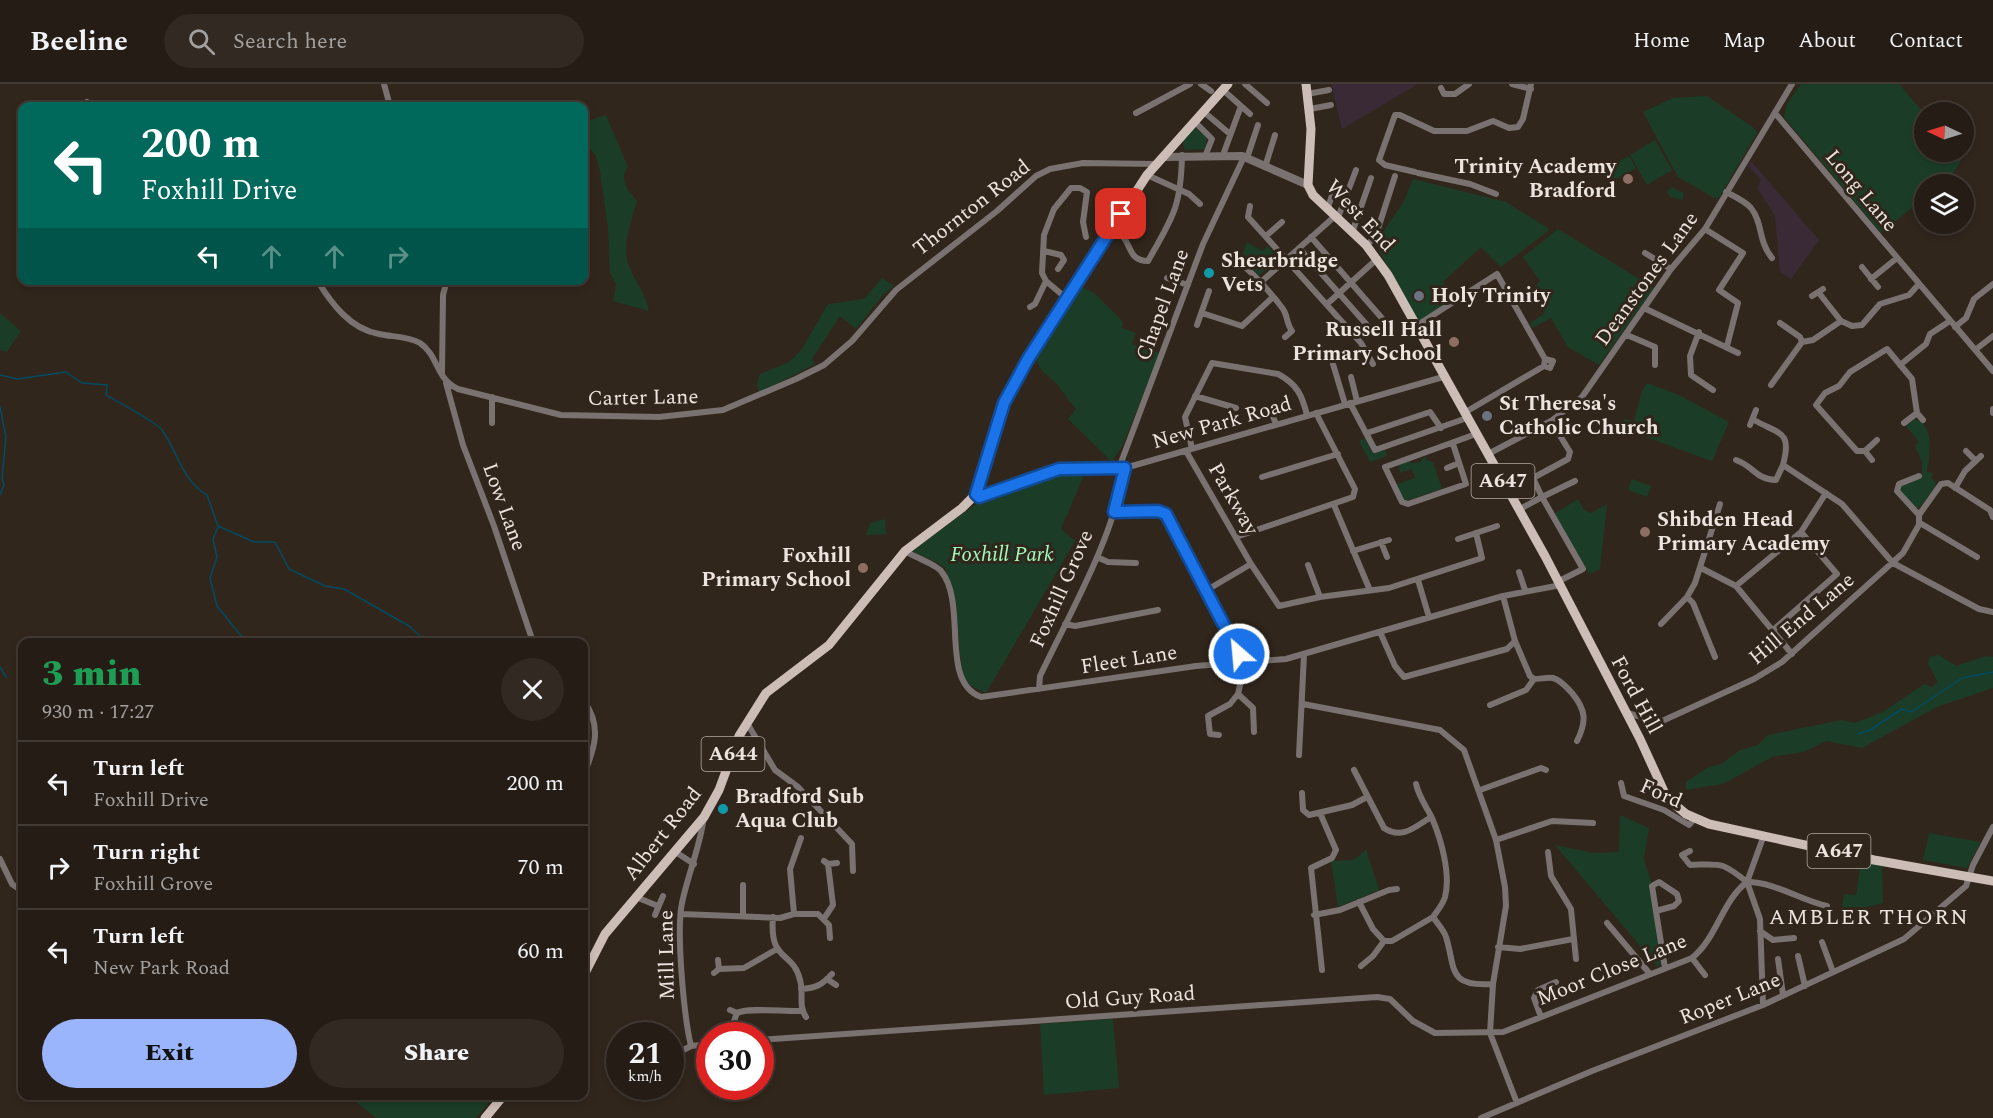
<!DOCTYPE html>
<html lang="en">
<head>
<meta charset="utf-8">
<style>
	body { margin:0; font-family:Spectral,serif; background:#312922; color:#f1f3f6; height:100vh; display:flex; flex-direction:column; font-size:22px; white-space:nowrap }
	* { box-sizing:border-box; margin:0 }
	p { font-size:20px; color:#a3a1a0 }
	.icon { flex:none; width:33px; height:33px; fill:none; stroke:currentColor; stroke-width:2; stroke-linecap:round; stroke-linejoin:round }
	.map { position:relative; flex:1; overflow:hidden }
	.sheet { position:absolute; left:18px; top:554px; width:570px; height:462px; display:flex; flex-direction:column; background:#251c15; border-radius:12px; box-shadow:0 3px 9px #0003,0 0 0 2px #423a34 }
	.sheet>* { flex:none }
	.top-card { position:absolute; left:18px; top:18px; width:570px; height:183px; border-radius:12px; box-shadow:0 3px 9px #0003,0 0 0 2px #423a34; background:#00695c; color:#fff; overflow:hidden }
	.needle { width:39px; rotate:274deg }
	.tools { position:absolute; left:1914px; top:18px; display:grid; gap:12px }
	.tools a { display:grid; place-items:center; width:60px; height:60px; border-radius:50%; background:#251c15; box-shadow:0 3px 9px #0003,0 0 0 2px #423a34; font-size:30px }
	.speed { position:absolute; left:606px; top:938px; display:flex; gap:12px; font-size:30px; font-weight:700; text-align:center }
	.speed>* { display:grid; place-content:center; width:78px; height:78px; border-radius:50%; background:#251c15; box-shadow:0 3px 9px #0003,0 0 0 2px #423a34; line-height:1 }
	.speed small { font-size:15px; font-weight:400 }
	.speed .limit { border:9px solid #d22; background:#fff; color:#111 }
	.pin { position:absolute; display:grid; place-items:center; width:51px; height:51px; color:#fff; margin:-26px; border-radius:12px; box-shadow:0 3px 9px #0006 }
	.me { position:absolute; width:66px; margin:-33px; rotate:333deg; stroke-linejoin:round; filter:drop-shadow(0 0 4px #0008) }
	.turn { display:flex; align-items:center; gap:21px; height:126px; padding:0 24px; font-size:27px }
	.turn .icon { width:78px; height:78px; stroke-width:2.5 }
	.turn b { display:block; font-size:42px; line-height:51px }
	.lanes { display:flex; align-items:center; height:57px; padding:0 24px; background:#0003; justify-content:center; gap:30px; direction:ltr }
	.lanes .off { opacity:.35 }
	.round { display:grid; place-items:center; flex:none; width:63px; height:63px; border-radius:32px; background:#312922 }
	.headline { display:flex; align-items:center; justify-content:space-between; height:102px; padding:0 24px }
	h1 { font-size:36px; font-weight:800; line-height:45px; color:#1e9e55 }
	.primary-button { display:flex; gap:12px; margin-top:auto; padding:12px 24px }
	.primary-button a { flex:1; height:69px; border-radius:36px; background:#9bb5fd; color:#111; font-size:24px; font-weight:800; line-height:69px; text-align:center }
	.primary-button a+a { background:#312922; color:#f1f3f6 }
	ul { padding:0; list-style:none }
	li { display:flex; align-items:center; gap:18px; height:84px; padding:0 24px; border-top:2px solid #423a34 }
	li div { flex:1 }
	li b { display:block; font-size:22px }
	li em { font-style:normal }
	header { display:flex; align-items:center; gap:36px; box-sizing:border-box; height:84px; padding:0 30px; background:#251c15; border-bottom:2px solid #423a34 }
	header strong { font-size:28px }
	nav { display:flex; gap:33px; margin-inline-start:auto; font-size:21px }
	.search { width:420px; height:54px; background:#312922; display:flex; align-items:center; gap:15px; box-sizing:border-box; padding:0 21px; border-radius:33px; color:#a3a1a0; font-size:22px }
	.map>svg:first-child { display:block }
	.industrial { fill:#392a36 }
	.green { fill:#1b3d27 }
	.lines { fill:none; stroke-linecap:round; stroke-linejoin:round }
	.stream { stroke:#024b62; stroke-width:1.5 }
	.minor { stroke:#7a7270; stroke-width:6 }
	.tertiary { stroke:#7a7270; stroke-width:8 }
	.primary { stroke:#cdbdb7; stroke-width:9 }
	.route-casing { stroke:#114b97; stroke-width:15 }
	.route { stroke:#1a73e8; stroke-width:10 }
	.education-dot { fill:#8d6e63; stroke:#31261c; stroke-width:2 }
	.culture-dot { fill:#0f9aa8; stroke:#31261c; stroke-width:2 }
	.worship-dot { fill:#6b7280; stroke:#31261c; stroke-width:2 }
	.labels { text-anchor:middle; dominant-baseline:central; stroke-width:6; stroke-linejoin:round; paint-order:stroke }
	.shield { fill:#31261c; stroke:#b4aba4; stroke-width:1.5 }
	.shield-label { font-size:20px; font-weight:bold; fill:#ece4de }
	.poi-label { font-size:21px; font-weight:bold; fill:#ece4de; stroke:#31261c; text-anchor:start }
	.street-label { font-size:21px; fill:#ece4de; stroke:#31261c }
	.park-label { font-size:21px; font-style:italic; fill:#a1fbbc; stroke:#31261c }
	.neighbourhood-label { font-size:22px; letter-spacing:1.5px; fill:#ece4de; stroke:#31261c }
</style>
</head>
<body>
<header>
<strong>Beeline</strong>
<div class="search"><svg class="icon" aria-label="search" viewBox="0 0 24 24"><circle cx="10" cy="10" r="6"/><path d="M15 15l6 6"/></svg>Search here</div>
<nav><a>Home</a><a>Map</a><a>About</a><a>Contact</a></nav>
</header>
<div class="map">
<svg width="1993" height="1034" viewBox="0 0 1993 1034">
	<rect width="100%" height="100%" fill="#31261c"/>
	<path class="industrial" d="M1331 0H1418L1342 45Z
		M1751 77 1819 156 1791 195 1780 188 1775 132 1757 104 1761 96 1748 82Z"/>
	<path class="green" d="M1801 0H1899L1924 29V68H1959L1963 72C1953 92 1948 100 1924 100V114L1881 149 1784 33 1787 20Z
		M1707 12 1754 44 1757 49 1720 112 1716 115 1678 93 1643 28 1673 14Z
		M606 31 628 83C618 97 629 106 637 117 632 134 622 162 628 179 634 197 645 207 649 227L613 217 616 200 610 189 608 144 600 87 596 72 584 56V38Z
		M1195 44 1207 53 1205 65 1185 66 1182 56Z
		M1655 56 1672 86 1647 101 1630 71Z
		M1629 72 1636 84 1611 98 1604 86Z
		M1413 95 1506 118 1548 144V147L1501 183 1481 163 1443 198 1454 216 1419 237 1375 160 1404 117Z
		M1671 103 1684 109 1683 116 1670 113 1667 108Z
		M1558 145 1654 204 1599 281 1568 263 1551 234 1532 244 1530 239 1544 230 1545 226 1534 204 1540 197 1523 173Z
		M1247 158 1262 167 1268 162 1279 176 1278 178 1259 191 1241 174Z
		M882 194 894 202 882 212 856 245 840 232 812 275 815 280 759 309 757 299 760 290 791 277 801 266 828 220 864 215Z
		M1082 203 1094 209 1123 238 1122 244 1136 249 1132 260 1160 269 1123 360 1112 378 1068 335 1076 325 1055 298 1042 287 1034 272 1078 205Z
		M0 229 21 247 7 268 0 266Z
		M1647 299 1679 311 1729 338 1712 377 1618 343 1625 335 1634 337C1639 323 1639 308 1647 299Z
		M1915 335C1936 341 1929 372 1927 388L1933 389 1931 394 1936 398 1935 404 1918 425 1899 406 1903 398 1922 390V378L1915 362 1919 358 1906 342Z
		M1365 354 1372 368 1385 366 1387 372 1370 378 1359 357Z
		M1426 371V376L1433 378 1442 405 1405 417 1395 401 1415 394 1412 385 1400 389 1399 380 1410 376 1411 379H1419Z
		M1086 386 1061 445 1075 457 986 609 969 601 962 588 956 526 946 485C936 475 923 475 912 467L983 415 1046 391Z
		M1632 395 1651 402 1647 413 1628 406Z
		M1578 415 1584 426 1591 429 1607 420 1600 485 1589 490 1554 430Z
		M885 435 886 450 866 451 870 439Z
		M1939 571 1956 582 1986 572 1993 573V604L1937 623 1862 664 1826 657 1804 668 1772 673 1723 700 1686 706V698L1707 684 1721 680 1740 666 1758 661 1768 651 1841 636 1854 639 1883 628 1924 600 1932 603 1938 598 1928 580 1930 573Z
		M1620 731 1649 744 1644 775 1652 802 1662 879 1658 883 1555 761 1594 769 1619 768Z
		M1929 749 1981 758 1967 784 1923 776Z
		M1366 765 1379 806 1338 823 1331 777 1354 776Z
		M1861 777 1882 782 1883 819 1841 830 1844 810 1856 811Z
		M1113 935 1119 1004 1044 1011 1040 940Z
		M348 1011H495L476 1034H376Z"/>
	<g class="lines">
		<path class="stream" d="M0 291 17 295 66 288 82 299 107 301 106 311C115 316 159 340 162 346 178 368 182 397 207 411L218 442 254 458H275L289 485 325 502 344 505 409 542 427 558
			M0 323 6 353 2 395 4 401 0 411
			M218 443 213 455 217 473 210 494 217 522 246 558
			M0 583 6 593
			M1858 650 1870 646 1902 625 1911 628 1962 594 1993 588"/>
		<path class="minor" d="M384 0 390 22
			M1201 0 1211 7
			M1245 0 1267 19
			M1512 0 1531 5
			M1441 4 1444 10H1455L1469 0
			M1223 6 1250 30
			M1307 10 1329 6
			M87 18 93 22
			M1310 25 1331 21
			M1204 28 1230 50
			M1136 29 1190 0
			M1775 29 1993 287
			M1195 38 1212 55 1206 70
			M1223 71 1241 22
			M1247 74 1258 41
			M1265 83 1275 51
			M1415 88 1385 81 1379 76 1395 31H1400L1434 47H1467L1493 37 1509 44 1518 43 1523 35 1531 0
			M1418 89 1470 100 1496 110
			M1147 91 1189 110 1200 120
			M1726 108C1734 112 1745 117 1751 124 1763 139 1758 157 1772 174
			M1250 122 1248 133 1361 259 1373 280
			M1327 126 1337 97
			M1121 130 1140 149
			M1337 136 1356 86
			M1111 144C1115 147 1120 150 1124 154 1131 163 1130 177 1148 177 1173 133 1181 123 1182 71
			M1705 145 1743 169 1719 206 1738 219 1727 262
			M1352 149 1371 94
			M1266 152 1282 138
			M1311 153 1387 240
			M1366 161 1375 154 1395 92
			M1299 164 1374 249
			M1044 167 1061 171 1064 176 1058 185
			M1645 169 1671 185
			M1239 177C1255 192 1270 207 1283 225 1288 232 1286 239 1292 247L1285 253
			M1862 183 1878 203
			M1167 194 1188 201
			M1871 195 1897 174
			M317 196C331 219 350 245 379 250 392 253 408 252 420 259 439 272 435 294 458 305L561 331 659 333 723 326 796 295 824 281 852 257 896 206 997 127 1036 92 1050 85 1083 79 1156 80
			M1261 198 1334 133
			M1819 209 1841 237
			M1812 212 1823 205
			M1066 214 1046 197 1042 189 1044 151 1054 125 1071 104H1080L1087 108 1083 138 1086 153
			M1327 220 1377 175
			M1030 223 1035 220 1046 197
			M1644 224 1738 269
			M1202 229 1242 242 1273 213
			M1780 239 1800 253 1802 258
			M1197 241 1209 207
			M1416 242 1497 190 1545 275
			M1955 243 1966 234 1974 215 1993 200
			M1699 248 1690 272 1691 291 1713 306
			M1627 251 1655 263V281
			M1975 266 1993 252
			M1333 280 1345 320
			M1900 281 1926 260 1930 250 1950 237
			M442 289 443 211 447 196
			M1351 293 1357 317
			M446 299 463 361 494 442 533 558
			M1771 301 1802 258 1813 256 1841 237 1852 242 1862 241 1880 220 1909 211 1919 200
			M1195 312 1236 324
			M1350 319 1375 366 1467 334
			M1993 325V329
			M1464 329 1544 282 1550 284 1553 277 1545 275 1544 282
			M1272 330 1276 340
			M1754 336C1781 351 1792 347 1783 381L1842 420 1893 479 1979 525 1993 528
			M492 339V313
			M1904 339 1917 329
			M1750 341 1756 326
			M1367 349 1430 328 1441 344
			M1877 356 1865 367H1857L1816 321 1825 309 1839 302 1850 288 1887 265 1912 295 1917 329 1923 336
			M1453 360 1466 400 1408 420 1402 418 1385 383 1476 350
			M1192 365 1185 333 1212 279 1278 290C1297 300 1302 311 1307 331
			M1186 367 1251 480
			M1865 367 1872 376
			M1966 367 1976 377
			M1488 370 1551 337 1582 313 1671 185 1705 145 1792 0
			M1736 376C1755 383 1755 395 1776 396L1783 381
			M1119 384 1203 160 1244 73
			M1447 384 1459 379
			M1262 393 1338 370
			M1955 404 1965 387 1981 372
			M976 410 979 413 1059 385 1125 384 1443 293
			M1334 421 1369 504
			M1520 425 1542 413 1533 394 1568 375 1570 368 1551 337
			M1114 428C1131 433 1149 424 1166 430L1239 570 1241 597 1238 610 1230 620 1208 632 1210 650 1219 651
			M1919 431 1897 407 1899 400 1919 392
			M1919 441V431L1941 400 1948 399 1990 426 1993 433
			M1236 453 1353 413 1355 405 1316 329
			M1458 455 1497 442
			M1381 458 1387 473
			M905 467C914 473 935 480 941 487 968 520 939 598 981 613L1196 582 1286 575 1503 512 1561 501
			M1353 467 1389 456
			M1097 473 1108 478 1136 479
			M1308 481 1320 513
			M1701 484 1736 502 1792 570
			M1519 488 1525 506
			M1418 496 1429 533
			M1559 497 1583 485 1542 413 1575 397
			M1736 502 1801 448 1826 409
			M1207 506 1251 480 1279 522 1320 513 1389 504 1482 474 1476 449
			M1687 513 1693 519 1715 573
			M1065 540 1075 542 1158 526
			M1661 540 1687 513 1695 499 1720 420
			M1772 547 1837 490 1801 448
			M1380 548 1395 582 1404 593 1507 565 1515 557 1503 512
			M1515 557 1530 592 1534 595C1540 595 1548 593 1553 594 1561 596 1567 604 1572 609 1586 626 1587 637 1577 657
			M1039 605 1040 592C1072 525 1112 457 1125 384
			M1238 610 1253 624 1254 648
			M584 617C602 642 595 664 584 690
			M1303 620 1440 646 1464 666 1496 756 1505 803 1506 822 1493 900 1490 949 1517 1019
			M1490 621 1526 606 1534 595
			M1627 629 1660 638 1754 595 1782 578 1903 469 1920 439 1977 473
			M747 639 775 686 798 703 852 760 853 787
			M1299 671 1304 571
			M1354 686 1384 744C1402 756 1415 743 1431 733
			M1621 699 1624 712 1664 726 1689 741 1695 734
			M1416 700C1419 713 1426 722 1432 734 1441 755 1451 790 1445 813 1443 820 1438 826 1433 833 1437 839 1444 846 1446 853 1456 885 1447 903 1493 900
			M1480 706 1541 684 1546 686
			M1302 709 1303 726 1309 731 1352 721 1367 713
			M1320 729 1336 766 1332 774 1311 784 1322 886
			M1496 756 1552 737 1593 739
			M674 767 694 780
			M1690 767 1682 771 1690 781C1721 780 1721 777 1747 798
			M1548 768 1551 792 1571 825 1576 875
			M0 775 12 800 22 807
			M824 777 828 780 837 779
			M1747 798 1760 835 1763 921
			M1747 798C1775 798 1800 816 1827 822
			M1747 798 1764 751
			M636 813 658 822
			M1359 818 1373 845 1384 857H1392L1433 833
			M1656 827 1674 822 1679 817 1677 810 1659 798 1652 802 1665 884
			M681 830 780 834 794 830H818L829 841 830 854
			M794 830 790 785 801 754
			M655 831 663 812
			M743 831V801
			M1314 831 1340 826 1389 806 1397 805
			M773 833C769 879 793 866 800 896 804 909 798 922 806 933
			M825 833 833 821 828 780
			M1607 839 1650 890
			M1760 847 1773 856 1794 854
			M1822 858 1833 888
			M1498 863 1520 865 1573 855
			M1798 872 1805 902
			M1692 874 1705 891
			M1778 875 1783 911
			M1361 882 1373 872 1384 857
			M719 885 744 884 777 865
			M714 889 719 885 718 876
			M827 895 836 901
			M801 905C816 904 822 901 832 890
			M730 926 737 929 734 937
			M737 929C748 923 786 928 802 927
			M1541 933 1534 914 1538 906 1556 898
			M760 956 1377 913 1390 915 1413 937 1435 949 1503 948 1692 874C1717 854 1722 817 1747 798
			M691 962C684 933 676 847 682 819 688 790 700 763 704 733
			M670 973 691 962 710 960
			M1481 1034 1592 987 1763 921 1904 855 1966 802 1973 781 1993 743"/>
		<path class="tertiary" d="M1164 73 1242 72 1308 101"/>
		<path class="primary" d="M1306 0 1311 45 1308 101 1313 111 1366 161 1388 191 1545 472 1640 655 1667 714 1686 730 1709 740 1874 776 1993 797
			M584 891 605 850 704 733 719 706 739 652 766 609 829 561 905 467 962 424 976 410 1004 319 1029 273 1147 91 1228 0
			M485 1034 504 1011"/>
	</g>
	<g class="lines">
		<g class="route-casing">
			<path id="route" d="M1121 130 1028 275 1004 319 976 410 979 413 1059 385 1125 384 1114 428 1158 427 1166 430 1239 570"/>
		</g>
		<use href="#route" class="route"/>
	</g>
	<g class="education-dot">
		<circle cx="1628" cy="95" r="6"/>
		<circle cx="1454" cy="258" r="6"/>
		<circle cx="1645" cy="448" r="6"/>
		<circle cx="863" cy="484" r="6"/>
	</g>
	<g class="culture-dot">
		<circle cx="1209" cy="189" r="6"/>
		<circle cx="723" cy="725" r="6"/>
	</g>
	<g class="worship-dot">
		<circle cx="1419" cy="212" r="6"/>
		<circle cx="1487" cy="332" r="6"/>
	</g>
	<g class="labels">
		<g class="shield">
			<rect x="1471.5" y="380" width="63" height="34" rx="4.5"/>
			<rect x="701.5" y="653" width="63" height="34" rx="4.5"/>
			<rect x="1807.5" y="750" width="63" height="34" rx="4.5"/>
		</g>
		<g class="shield-label">
			<text x="1503" y="397">A647</text>
			<text x="733" y="670">A644</text>
			<text x="1839" y="767">A647</text>
		</g>
		<g class="poi-label">
			<text x="1616" y="83" text-anchor="end">Trinity Academy<tspan x="1616" dy="24">Bradford</tspan></text>
			<text x="1221" y="177">Shearbridge<tspan x="1221" dy="24">Vets</tspan></text>
			<text x="1431" y="212">Holy Trinity</text>
			<text x="1442" y="246" text-anchor="end">Russell Hall<tspan x="1442" dy="24">Primary School</tspan></text>
			<text x="1499" y="320">St Theresa's<tspan x="1499" dy="24">Catholic Church</tspan></text>
			<text x="1657" y="436">Shibden Head<tspan x="1657" dy="24">Primary Academy</tspan></text>
			<text x="851" y="472" text-anchor="end">Foxhill<tspan x="851" dy="24">Primary School</tspan></text>
			<text x="735" y="713">Bradford Sub<tspan x="735" dy="24">Aqua Club</tspan></text>
		</g>
		<g class="street-label">
			<text transform="translate(1861 107) rotate(50)">Long Lane</text>
			<text transform="translate(972 124) rotate(-38)">Thornton Road</text>
			<text transform="translate(1360 132) rotate(47)">West End</text>
			<text transform="translate(1647 195) rotate(-54)">Deanstones Lane</text>
			<text transform="translate(1163 221) rotate(-70)">Chapel Lane</text>
			<text transform="translate(643 314) rotate(-1)">Carter Lane</text>
			<text transform="translate(1222 339) rotate(-16)">New Park Road</text>
			<text transform="translate(1233 415) rotate(60)">Parkway</text>
			<text transform="translate(504 423) rotate(70)">Low Lane</text>
			<text transform="translate(1062 505) rotate(-66)">Foxhill Grove</text>
			<text transform="translate(1802 535) rotate(-40)">Hill End Lane</text>
			<text transform="translate(1129 576) rotate(-9)">Fleet Lane</text>
			<text transform="translate(1636 611) rotate(62)">Ford Hill</text>
			<text transform="translate(1661 710) rotate(24)">Ford</text>
			<text transform="translate(663 750) rotate(-52)">Albert Road</text>
			<text transform="translate(667 871) rotate(-91)">Mill Lane</text>
			<text transform="translate(1612 886) rotate(-22)">Moor Close Lane</text>
			<text transform="translate(1130 914) rotate(-4)">Old Guy Road</text>
			<text transform="translate(1730 915) rotate(-22)">Roper Lane</text>
		</g>
		<g class="park-label">
			<text x="1002" y="471">Foxhill Park</text>
		</g>
		<g class="neighbourhood-label">
			<text x="1869" y="833">AMBLER THORN</text>
		</g>
	</g>
</svg>
<div class="tools">
<a><svg class="needle" viewBox="-14 -14 28 28"><path d="M0-13l5 13h-10z" fill="#e53935"/><path d="M0 13l5-13h-10z" fill="#a3a1a0"/></svg></a>
<a><svg class="icon" aria-label="layers" viewBox="0 0 24 24"><path d="M12 4l9 5-9 5-9-5zM3 14l9 5 9-5"/></svg></a>
</div>
<div class="speed"><div>21<small>km/h</small></div><div class="limit">30</div></div>
<div class="pin" style="left:1121px;top:130px;background:#d93025"><svg class="icon" aria-label="arrive" viewBox="0 0 24 24"><path d="M6 21V4h12l-3 4 3 4H6"/></svg></div>
<svg class="me" style="left:1239px;top:570px" viewBox="-20 -20 40 40"><circle r="17" fill="#1a73e8" stroke="#fff" stroke-width="3"/><path d="M0-11L8 9 0 5-8 9z" fill="#fff"/></svg>
<div class="top-card">
<div class="turn"><svg class="icon" aria-label="left" viewBox="0 0 24 24"><path d="M17 20v-9H6M10 6l-5 5 5 5"/></svg><div><b>200 m</b>Foxhill Drive</div></div>
<div class="lanes"><svg class="icon" aria-label="left" viewBox="0 0 24 24"><path d="M17 20v-9H6M10 6l-5 5 5 5"/></svg><svg class="icon off" aria-label="ahead" viewBox="0 0 24 24"><path d="M12 20V5M6 11l6-6 6 6"/></svg><svg class="icon off" aria-label="ahead" viewBox="0 0 24 24"><path d="M12 20V5M6 11l6-6 6 6"/></svg><svg class="icon off" aria-label="right" viewBox="0 0 24 24"><path d="M7 20v-9h11M14 6l5 5-5 5"/></svg></div>
</div>
<section class="sheet">
<div class="headline"><div><h1>3 min</h1><p>930 m · 17:27</p></div><a class="round"><svg class="icon" aria-label="close" viewBox="0 0 24 24"><path d="M6 6l12 12M18 6L6 18"/></svg></a></div>
<ul>
<li><svg class="icon" aria-label="left" viewBox="0 0 24 24"><path d="M17 20v-9H6M10 6l-5 5 5 5"/></svg><div><b>Turn left</b><p>Foxhill Drive</p></div><em>200 m</em></li>
<li><svg class="icon" aria-label="right" viewBox="0 0 24 24"><path d="M7 20v-9h11M14 6l5 5-5 5"/></svg><div><b>Turn right</b><p>Foxhill Grove</p></div><em>70 m</em></li>
<li><svg class="icon" aria-label="left" viewBox="0 0 24 24"><path d="M17 20v-9H6M10 6l-5 5 5 5"/></svg><div><b>Turn left</b><p>New Park Road</p></div><em>60 m</em></li>
</ul>
<div class="primary-button"><a>Exit</a><a>Share</a></div>
</section>
</div>
</body>
</html>
